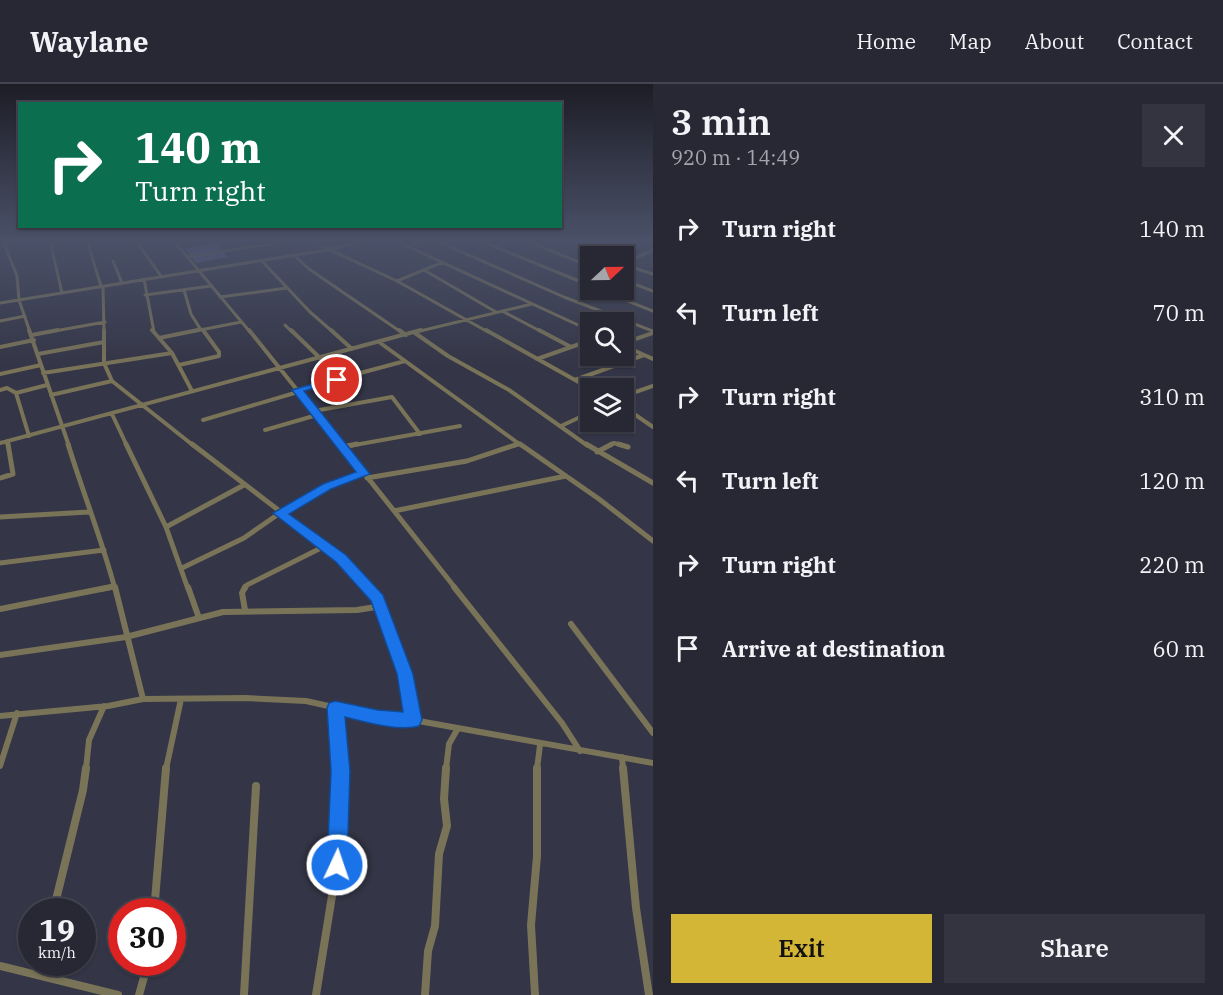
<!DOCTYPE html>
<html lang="en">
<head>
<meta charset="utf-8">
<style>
	body { margin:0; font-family:"IBM Plex Serif",serif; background:#333440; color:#f1f3f6; height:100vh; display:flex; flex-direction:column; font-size:22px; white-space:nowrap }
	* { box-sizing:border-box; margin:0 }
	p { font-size:20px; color:#a4a6ac }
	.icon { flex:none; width:33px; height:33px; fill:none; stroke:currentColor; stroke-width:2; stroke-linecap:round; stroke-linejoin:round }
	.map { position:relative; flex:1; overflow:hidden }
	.drawer { display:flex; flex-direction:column; background:#272834; width:570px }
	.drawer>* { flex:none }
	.hud { position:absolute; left:18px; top:18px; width:544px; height:126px; border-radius:0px; box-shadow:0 2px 4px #0004,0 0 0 2px #43444f; background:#0b6e4f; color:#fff; overflow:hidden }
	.needle { width:39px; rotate:68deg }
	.controls { position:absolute; left:580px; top:162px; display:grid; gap:12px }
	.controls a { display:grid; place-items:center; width:54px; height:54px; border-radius:0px; background:#272834; box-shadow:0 2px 4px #0004,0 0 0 2px #43444f; font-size:30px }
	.speed { position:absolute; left:18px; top:814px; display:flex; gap:12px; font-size:30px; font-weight:700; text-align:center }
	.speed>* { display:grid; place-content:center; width:78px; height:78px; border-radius:50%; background:#272834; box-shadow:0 2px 4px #0004,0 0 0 2px #43444f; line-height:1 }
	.speed small { font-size:15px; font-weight:400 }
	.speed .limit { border:9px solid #d22; background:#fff; color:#111 }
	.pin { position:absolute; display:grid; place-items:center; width:51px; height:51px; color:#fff; margin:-26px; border:3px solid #fff; border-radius:50%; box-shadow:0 2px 6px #0007 }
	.me { position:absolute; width:66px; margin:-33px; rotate:3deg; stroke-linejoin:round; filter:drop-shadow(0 0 4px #0008) }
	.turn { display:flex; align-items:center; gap:21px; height:126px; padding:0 18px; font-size:27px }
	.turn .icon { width:78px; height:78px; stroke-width:2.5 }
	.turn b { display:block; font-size:42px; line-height:51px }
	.round { display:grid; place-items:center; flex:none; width:63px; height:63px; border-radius:0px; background:#333440 }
	.summary { display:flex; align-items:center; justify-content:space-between; height:102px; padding:0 18px }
	h1 { font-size:36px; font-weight:600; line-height:45px }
	.button { display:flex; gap:12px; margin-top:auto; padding:12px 18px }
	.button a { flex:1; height:69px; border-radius:0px; background:#d3b635; color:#111; font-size:24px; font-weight:600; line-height:69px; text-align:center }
	.button a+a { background:#333440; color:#f1f3f6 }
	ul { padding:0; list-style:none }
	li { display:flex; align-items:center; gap:18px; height:84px; padding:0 18px }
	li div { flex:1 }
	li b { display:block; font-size:22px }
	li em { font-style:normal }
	header { display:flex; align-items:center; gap:36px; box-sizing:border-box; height:84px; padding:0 30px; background:#272834; border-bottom:2px solid #43444f }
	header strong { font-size:28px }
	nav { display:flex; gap:33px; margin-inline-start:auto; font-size:21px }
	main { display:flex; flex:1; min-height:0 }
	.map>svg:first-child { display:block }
	.forest { fill:#606098 }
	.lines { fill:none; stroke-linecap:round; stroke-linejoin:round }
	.street-far4 { stroke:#797358; stroke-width:3 }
	.street-far3 { stroke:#797358; stroke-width:4 }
	.street-far2 { stroke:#797358; stroke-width:5 }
	.street-far1 { stroke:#797358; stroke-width:6 }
	.street { stroke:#797358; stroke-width:8 }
	.route { fill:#1a73e8; stroke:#114b97; stroke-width:1.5 }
</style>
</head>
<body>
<header>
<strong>Waylane</strong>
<nav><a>Home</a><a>Map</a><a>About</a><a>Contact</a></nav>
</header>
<main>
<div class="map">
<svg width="653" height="911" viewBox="0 0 653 911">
	<rect width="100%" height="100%" fill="#343546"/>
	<path class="forest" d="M216 159 228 173 196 179 185 164Z"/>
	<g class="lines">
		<path class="street-far4" d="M3 157 17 192 19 216 30 248
			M50 157 62 209
			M87 157 101 202
			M136 157 161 192
			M174 157 250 248
			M311 157 397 197 488 248
			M396 157 591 247
			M437 157 564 213 653 247
			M481 157 591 202
			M527 157 591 183
			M584 157 617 172
			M407 162 428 157
			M601 165 614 157
			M294 171 309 185 401 248
			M187 173 290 157
			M261 176 310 228 333 248
			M624 176 628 182 624 188
			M113 177 122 199
			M627 178 653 166
			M628 182 653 190
			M424 186 496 228
			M144 195 154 248
			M624 196 653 207
			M397 197 443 178
			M103 202 104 248
			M184 206 191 230 201 246
			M600 206 653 227
			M145 211 211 202
			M220 213 287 204
			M0 219 326 166 364 157
			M502 227 542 248
			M0 237 25 232
			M285 241 292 248
			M202 245 204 248
			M49 248 105 238
			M190 248 241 238
			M416 248 532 220"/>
		<path class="street-far3" d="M29 246 69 362
			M104 246V279L112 297 194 362
			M152 246 172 269 192 307
			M249 246 342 362
			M291 246 320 274
			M331 246 352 265
			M399 246 406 251
			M486 246 591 305
			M539 246 571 263
			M415 249 448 272 509 306 588 362
			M32 251 58 246
			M159 254 198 246
			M379 258 522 362
			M624 259 653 249
			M624 262 653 275
			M0 263 34 256
			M38 270 104 258
			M537 275 591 256
			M179 281 219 272V268L203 246
			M43 289 172 269
			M0 290 41 281
			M575 296 644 271
			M0 306 7 304 16 309 29 352
			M297 306 405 277
			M16 309 47 301
			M51 311 112 297
			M624 312 653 302
			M624 323 653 343
			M314 327 392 313 420 350
			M112 330 127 362
			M203 336 298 308
			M561 342 591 328
			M265 346 317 331
			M7 357 8 362
			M0 359 421 246
			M349 362 460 342
			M514 362 519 360
			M609 362 614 359 624 362"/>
		<path class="street-far2" d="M68 360C83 409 102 456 115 505
			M126 360 166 443 188 505
			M192 360 341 474 370 505
			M341 360 456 505
			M520 360 599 415 653 457
			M586 360 653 399
			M618 360 628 363
			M342 363 357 360
			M597 368 612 360
			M0 394 13 390 8 360
			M367 394 467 377 518 360
			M394 427 566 392
			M0 433 89 428
			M166 443 244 401
			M0 479 104 466
			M182 484 244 454 280 429 327 402 364 390
			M103 505 113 503
			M245 505 247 501 325 462"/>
		<path class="street-far1" d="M188 503 199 534
			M369 503C397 540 405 592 413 636
			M454 503 562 639 580 667
			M0 525 111 503
			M245 526 242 509 245 503
			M571 540 653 649
			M0 571 126 553 223 528 357 526 382 522
			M143 615 245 614 306 617 378 633 413 636 653 679
			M335 624 341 685
			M0 632 108 622 143 615 115 503
			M622 673 623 685
			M0 682 17 629
			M86 685 89 656 104 622
			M166 685 181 615
			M446 685 449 660 457 646
			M537 685 540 661"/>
		<path class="street" d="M623 684 636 824 649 911
			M53 828 83 706 86 684
			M154 828 166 684
			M0 882 118 911
			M37 890 40 879
			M139 911 148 879
			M244 911 256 702
			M316 911 337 781 341 684
			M425 911 428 867 435 842 439 770 447 742 444 715 446 684
			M535 911 531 841 537 772V684"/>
	</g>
	<linearGradient id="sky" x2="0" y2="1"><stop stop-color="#1d1d26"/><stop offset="0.55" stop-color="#4a5168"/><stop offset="1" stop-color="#4a5168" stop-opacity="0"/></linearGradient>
	<rect width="653" height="284" fill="url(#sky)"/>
	<path class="route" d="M337 293 342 296 340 298 304 307 370 390 331 405 289 430 346 471 383 511 413 590 422 636 419 642C400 648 365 638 345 633L350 687 347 781 344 788 337 791 330 788 327 781 331 687 327 624 329 619 335 617 378 626 403 628 397 590 371 517 336 478 273 429 323 400 356 388 292 306Z"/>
</svg>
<div class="controls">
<a><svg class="needle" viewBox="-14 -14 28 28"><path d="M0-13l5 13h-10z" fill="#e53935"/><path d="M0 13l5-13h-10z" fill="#a4a6ac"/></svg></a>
<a><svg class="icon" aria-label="search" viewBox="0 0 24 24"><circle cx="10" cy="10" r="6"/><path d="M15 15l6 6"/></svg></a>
<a><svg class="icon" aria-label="layers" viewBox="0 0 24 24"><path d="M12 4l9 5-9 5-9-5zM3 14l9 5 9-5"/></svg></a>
</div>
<div class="speed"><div>19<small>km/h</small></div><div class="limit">30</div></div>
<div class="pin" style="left:337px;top:296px;background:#d93025"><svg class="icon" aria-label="arrive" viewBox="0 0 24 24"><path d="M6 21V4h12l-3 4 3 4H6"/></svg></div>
<svg class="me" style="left:337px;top:781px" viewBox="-20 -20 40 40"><circle r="17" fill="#1a73e8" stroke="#fff" stroke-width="3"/><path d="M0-11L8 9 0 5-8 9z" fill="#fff"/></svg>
<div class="hud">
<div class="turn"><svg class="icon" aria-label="right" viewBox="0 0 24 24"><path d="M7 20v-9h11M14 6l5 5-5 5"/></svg><div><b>140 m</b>Turn right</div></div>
</div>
</div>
<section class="drawer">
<div class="summary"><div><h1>3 min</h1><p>920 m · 14:49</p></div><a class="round"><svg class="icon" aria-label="close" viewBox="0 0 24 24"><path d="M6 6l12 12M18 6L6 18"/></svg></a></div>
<ul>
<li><svg class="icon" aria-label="right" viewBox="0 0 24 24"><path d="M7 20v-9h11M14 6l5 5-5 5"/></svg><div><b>Turn right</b></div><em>140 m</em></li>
<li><svg class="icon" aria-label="left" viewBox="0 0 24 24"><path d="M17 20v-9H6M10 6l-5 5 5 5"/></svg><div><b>Turn left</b></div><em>70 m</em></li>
<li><svg class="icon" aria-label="right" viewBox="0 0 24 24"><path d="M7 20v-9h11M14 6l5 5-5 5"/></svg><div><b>Turn right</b></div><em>310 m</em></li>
<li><svg class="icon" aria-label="left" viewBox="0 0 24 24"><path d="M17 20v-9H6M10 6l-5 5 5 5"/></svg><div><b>Turn left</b></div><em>120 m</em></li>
<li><svg class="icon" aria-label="right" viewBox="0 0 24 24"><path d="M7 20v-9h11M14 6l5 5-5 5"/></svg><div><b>Turn right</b></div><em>220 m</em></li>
<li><svg class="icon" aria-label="arrive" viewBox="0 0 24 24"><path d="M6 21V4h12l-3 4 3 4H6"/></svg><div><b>Arrive at destination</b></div><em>60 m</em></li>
</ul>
<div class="button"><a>Exit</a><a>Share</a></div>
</section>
</main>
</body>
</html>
